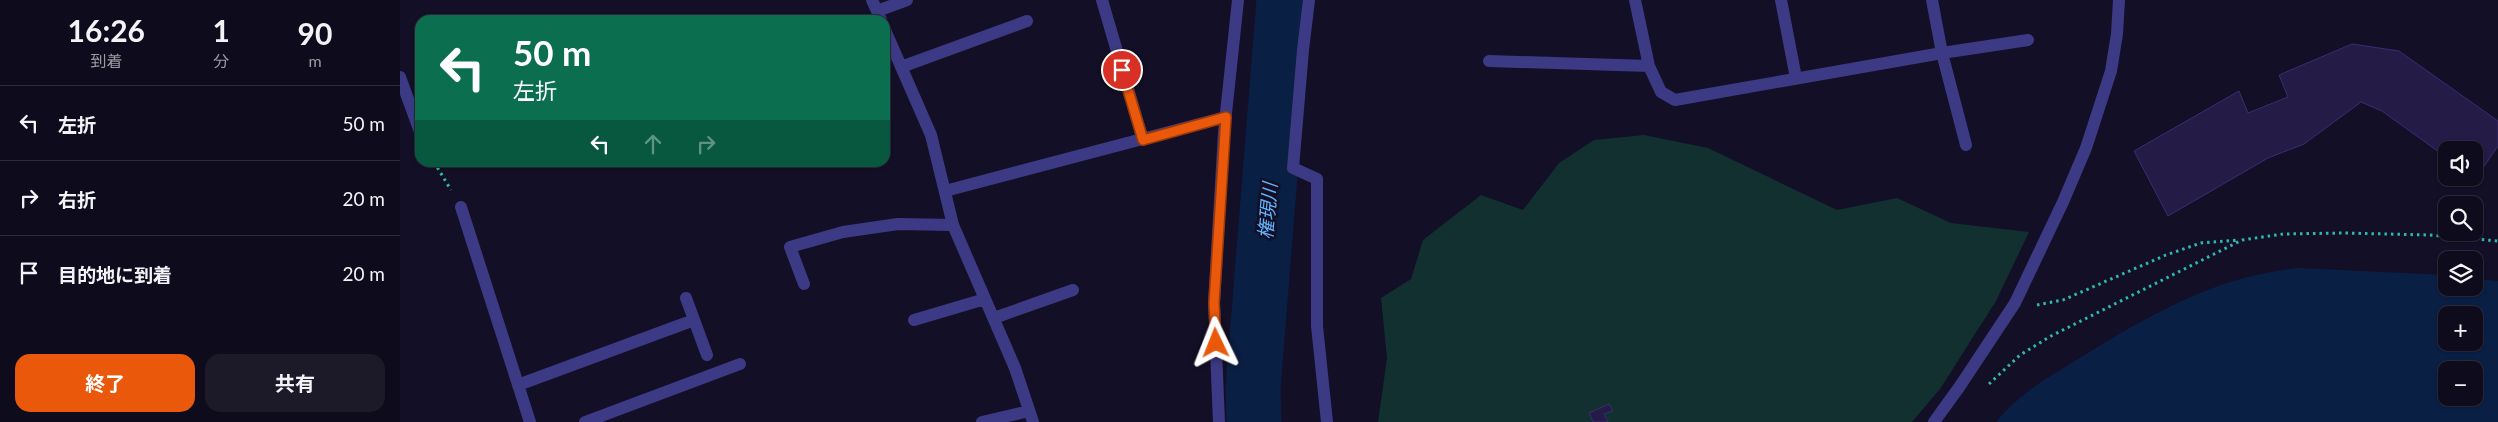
<!DOCTYPE html>
<html lang="ja">
<head>
<meta charset="utf-8">
<style>
	body { margin:0; font-family:Lato,"Noto Sans JP",sans-serif; background:#1c1929; color:#f1f3f6; height:100vh; display:flex; flex-direction:column; font-size:19px; white-space:nowrap }
	* { box-sizing:border-box; margin:0 }
	p { font-size:16px; color:#9b9ba3 }
	.icon { flex:none; width:28px; height:28px; fill:none; stroke:currentColor; stroke-width:2; stroke-linecap:round; stroke-linejoin:round }
	.map { position:relative; flex:1; overflow:hidden }
	.drawer { display:flex; flex-direction:column; background:#0e0b1c; width:400px }
	.drawer>* { flex:none }
	.hud { position:absolute; left:15px; top:15px; width:475px; height:152px; border-radius:15px; box-shadow:0 1px 4px #0004,0 0 0 1px #2e2b3b; background:#0b6e4f; color:#fff; overflow:hidden }
	.controls { position:absolute; left:2038px; top:141px; display:grid; gap:10px }
	.controls a { display:grid; place-items:center; width:45px; height:45px; border-radius:10px; background:#0e0b1c; box-shadow:0 1px 4px #0004,0 0 0 1px #2e2b3b; font-size:25px }
	.pin { position:absolute; display:grid; place-items:center; width:42px; height:42px; color:#fff; margin:-21px; border:2px solid #fff; border-radius:50%; box-shadow:0 1px 5px #0007 }
	.me { position:absolute; width:55px; margin:-28px; rotate:358deg; stroke-linejoin:round; filter:drop-shadow(0 0 4px #0008) }
	.turn { display:flex; align-items:center; gap:18px; height:105px; padding:0 15px; font-size:22px }
	.turn .icon { width:65px; height:65px; stroke-width:2.5 }
	.turn b { display:block; font-size:35px; line-height:42px }
	.lanes { display:flex; align-items:center; height:48px; padding:0 15px; background:#0003; justify-content:center; gap:25px; direction:ltr }
	.lanes .off { opacity:.35 }
	.eta { display:flex; justify-content:space-evenly; align-items:center; height:85px; text-align:center }
	.eta b { font-size:30px; font-weight:700; line-height:35px }
	.primary-button { display:flex; gap:10px; margin-top:auto; padding:10px 15px }
	.primary-button a { flex:1; height:58px; border-radius:15px; background:#ea580c; color:#fff; font-size:20px; font-weight:700; line-height:58px; text-align:center }
	.primary-button a+a { background:#1c1929; color:#f1f3f6 }
	ul { padding:0; list-style:none }
	li { display:flex; align-items:center; gap:15px; height:75px; padding:0 15px; border-top:1px solid #2e2b3b }
	li div { flex:1 }
	li b { display:block; font-size:19px }
	li em { font-style:normal }
	main { display:flex; flex:1; min-height:0 }
	.map>svg:first-child { display:block }
	.green { fill:#12302f }
	.water { fill:#0a1f44; fill-rule:evenodd }
	.lines { fill:none; stroke-linecap:round; stroke-linejoin:round }
	.river { stroke:#0a1f44; stroke-width:55 }
	.building { fill:#241b47; stroke:#3b2d73 }
	.path { stroke:#2fb8b0; stroke-width:3; stroke-dasharray:2.5 4; stroke-linecap:butt }
	.street { stroke:#3d3a85; stroke-width:12 }
	.route-casing { stroke:#983908; stroke-width:12 }
	.route { stroke:#ea580c; stroke-width:9 }
	.labels { text-anchor:middle; dominant-baseline:central; stroke-width:5; stroke-linejoin:round; paint-order:stroke }
	.water-label { font-size:19px; font-style:italic; fill:#62b6ff; stroke:#130f26 }
</style>
</head>
<body>
<main>
<section class="drawer">
<div class="eta">
<div><b>16:26</b><p>到着</p></div>
<div><b>1</b><p>分</p></div>
<div><b>90</b><p>m</p></div>
</div>
<ul>
<li><svg class="icon" aria-label="left" viewBox="0 0 24 24"><path d="M17 20v-9H6M10 6l-5 5 5 5"/></svg><div><b>左折</b></div><em>50 m</em></li>
<li><svg class="icon" aria-label="right" viewBox="0 0 24 24"><path d="M7 20v-9h11M14 6l5 5-5 5"/></svg><div><b>右折</b></div><em>20 m</em></li>
<li><svg class="icon" aria-label="arrive" viewBox="0 0 24 24"><path d="M6 21V4h12l-3 4 3 4H6"/></svg><div><b>目的地に到着</b></div><em>20 m</em></li>
</ul>
<div class="primary-button"><a>終了</a><a>共有</a></div>
</section>
<div class="map">
<svg width="2098" height="422" viewBox="0 0 2098 422">
	<rect width="100%" height="100%" fill="#130f26"/>
	<path class="green" d="M1244 135 1308 148 1437 210 1497 198 1551 223 1629 232 1596 301 1540 389 1512 422H978L987 358 981 298 1011 279 1023 240 1081 195 1123 210 1159 163 1194 140Z"/>
	<path class="water" d="M1899 268 2046 275V288H2074V279L2098 281V422H1596C1619 393 1652 375 1683 356 1753 313 1817 276 1899 268ZM2046 315H2074V342H2046ZM2046 370H2074V398H2046Z"/>
	<g class="lines">
		<path class="river" d="M854 422 853 388 884 0"/>
	</g>
	<path class="building" d="M1952 44 1999 51 2098 121V146L2076 178 2074 176V150H2046V157L1982 111 1961 102 1904 144 1868 158 1768 216 1734 151 1839 91 1848 113 1888 97 1879 75Z
		M1209 404 1213 411 1204 414 1208 422H1193L1189 413Z"/>
	<g class="lines">
		<path class="path" d="M34 162 51 190
			M1637 305 1663 300 1766 255 1801 243 1839 240
			M1589 384 1620 355 1651 336 1842 240 1883 234 1943 233 2029 235 2098 241"/>
		<path class="street" d="M472 0 481 20
			M702 0 743 140
			M909 0 903 50 893 168 917 179V326L927 422
			M1235 0 1249 66 1261 92 1275 100 1542 53 1532 0
			M1381 0 1396 78
			M477 11 507 0
			M485 30 531 135 553 225 615 368 633 422
			M1089 61 1249 66
			M501 67 627 21
			M0 77 20 132
			M1566 145 1542 53 1628 40
			M545 191 826 117
			M61 207 130 422
			M404 284 390 247 443 232 498 224 553 225
			M286 298 307 355
			M594 318 673 290
			M514 320 585 299
			M118 385 294 320
			M185 422 340 364
			M582 422 629 411
			M819 422 814 303 824 132 838 0
			M1534 422 1560 386 1615 303 1663 202 1686 148 1711 71 1717 34 1719 0"/>
	</g>
	<g class="lines">
		<g class="route-casing">
			<path id="route" d="M722 70 743 140 826 117 814 303 816 343"/>
		</g>
		<use href="#route" class="route"/>
	</g>
	<g class="labels">
		<g class="water-label">
			<text transform="translate(867 211) rotate(-85)">権現川</text>
		</g>
	</g>
</svg>
<div class="controls">
<a><svg class="icon" aria-label="sound" viewBox="0 0 24 24"><path d="M4 9h4l5-4v14l-5-4H4zM17 9q2 3 0 6"/></svg></a>
<a><svg class="icon" aria-label="search" viewBox="0 0 24 24"><circle cx="10" cy="10" r="6"/><path d="M15 15l6 6"/></svg></a>
<a><svg class="icon" aria-label="layers" viewBox="0 0 24 24"><path d="M12 4l9 5-9 5-9-5zM3 14l9 5 9-5"/></svg></a>
<a>+</a>
<a>−</a>
</div>
<div class="pin" style="left:722px;top:70px;background:#d93025"><svg class="icon" aria-label="arrive" viewBox="0 0 24 24"><path d="M6 21V4h12l-3 4 3 4H6"/></svg></div>
<svg class="me" style="left:816px;top:343px" viewBox="-20 -20 40 40"><path d="M0-17L14 15 0 8-14 15z" fill="#ea580c" stroke="#fff" stroke-width="4"/></svg>
<div class="hud">
<div class="turn"><svg class="icon" aria-label="left" viewBox="0 0 24 24"><path d="M17 20v-9H6M10 6l-5 5 5 5"/></svg><div><b>50 m</b>左折</div></div>
<div class="lanes"><svg class="icon" aria-label="left" viewBox="0 0 24 24"><path d="M17 20v-9H6M10 6l-5 5 5 5"/></svg><svg class="icon off" aria-label="ahead" viewBox="0 0 24 24"><path d="M12 20V5M6 11l6-6 6 6"/></svg><svg class="icon off" aria-label="right" viewBox="0 0 24 24"><path d="M7 20v-9h11M14 6l5 5-5 5"/></svg></div>
</div>
</div>
</main>
</body>
</html>
